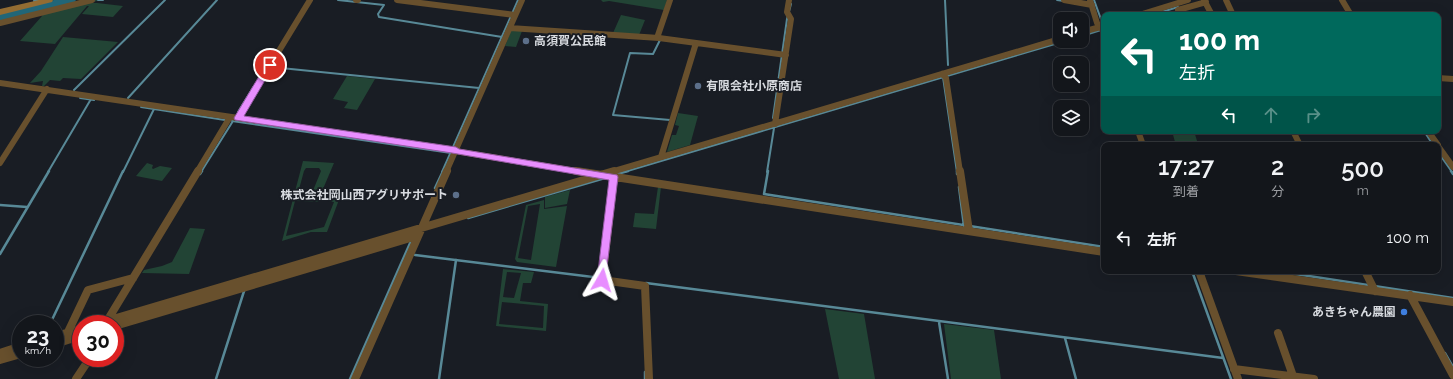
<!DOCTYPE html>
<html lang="ja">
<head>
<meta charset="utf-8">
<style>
	body { margin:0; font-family:Raleway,"Noto Sans JP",sans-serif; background:#1c1f24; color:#f1f3f6; height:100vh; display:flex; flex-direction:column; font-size:15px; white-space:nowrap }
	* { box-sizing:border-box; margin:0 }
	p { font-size:13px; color:#9d9fa3 }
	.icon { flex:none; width:22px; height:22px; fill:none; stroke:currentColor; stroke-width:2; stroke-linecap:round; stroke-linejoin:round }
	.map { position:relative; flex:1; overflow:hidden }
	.side { position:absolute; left:1101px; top:142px; width:340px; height:132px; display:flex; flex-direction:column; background:#13161b; border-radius:8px; box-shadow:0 4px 16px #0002,0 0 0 1px #32353a }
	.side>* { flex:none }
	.hud { position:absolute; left:1101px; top:12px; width:340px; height:122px; border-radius:8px; box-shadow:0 4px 16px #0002,0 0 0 1px #32353a; background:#00695c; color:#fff; overflow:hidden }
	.fabs { position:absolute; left:1053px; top:12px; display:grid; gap:8px }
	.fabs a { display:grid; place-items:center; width:36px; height:36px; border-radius:8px; background:#13161b; box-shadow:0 4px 16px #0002,0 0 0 1px #32353a; font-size:20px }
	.speed { position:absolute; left:12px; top:315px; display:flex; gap:8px; font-size:20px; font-weight:700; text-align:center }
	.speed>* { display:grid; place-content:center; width:52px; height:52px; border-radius:50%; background:#13161b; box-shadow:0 4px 16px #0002,0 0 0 1px #32353a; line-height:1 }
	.speed small { font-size:10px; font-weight:400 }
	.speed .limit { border:6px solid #d22; background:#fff; color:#111 }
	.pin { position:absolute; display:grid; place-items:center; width:34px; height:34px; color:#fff; margin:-17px; border:2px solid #fff; border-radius:50%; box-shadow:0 1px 4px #0007 }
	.me { position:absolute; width:44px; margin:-22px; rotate:7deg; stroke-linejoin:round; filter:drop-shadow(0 0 3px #0008) }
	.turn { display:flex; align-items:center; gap:14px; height:84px; padding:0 12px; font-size:18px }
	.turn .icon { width:52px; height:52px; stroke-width:2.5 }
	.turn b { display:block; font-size:28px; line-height:34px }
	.lanes { display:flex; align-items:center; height:38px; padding:0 12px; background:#0003; justify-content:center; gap:20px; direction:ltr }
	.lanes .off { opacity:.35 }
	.eta { display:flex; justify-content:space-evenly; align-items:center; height:68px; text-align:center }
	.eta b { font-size:24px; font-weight:600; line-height:28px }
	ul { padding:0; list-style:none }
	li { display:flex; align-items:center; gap:12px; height:56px; padding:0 12px }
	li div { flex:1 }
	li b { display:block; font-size:15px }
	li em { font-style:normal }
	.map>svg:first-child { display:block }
	.green { fill:#224435; fill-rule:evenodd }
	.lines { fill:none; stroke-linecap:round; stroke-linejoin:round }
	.stream-far1 { stroke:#588997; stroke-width:2 }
	.stream { stroke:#588997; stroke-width:2.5 }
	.river { fill:#216678; fill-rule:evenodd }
	.street-far1 { stroke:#68502d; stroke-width:6 }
	.street { stroke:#68502d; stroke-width:8 }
	.secondary { fill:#936c32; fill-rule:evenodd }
	.route { fill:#e88eff; stroke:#975ca6 }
	.service-dot { fill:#5c6f8a; stroke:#191d24; stroke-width:1.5 }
	.shop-dot { fill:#3f7fe0; stroke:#191d24; stroke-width:1.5 }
	.labels { text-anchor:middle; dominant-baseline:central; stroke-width:4; stroke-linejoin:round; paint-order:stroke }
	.poi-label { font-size:12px; font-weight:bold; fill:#d8dbe0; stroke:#191d24; text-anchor:start }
</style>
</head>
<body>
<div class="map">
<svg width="1453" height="379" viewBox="0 0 1453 379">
	<rect width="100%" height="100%" fill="#191d24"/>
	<path class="green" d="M95 0H99L91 3H97L123 6 113 17 82 14 89 6H87L55 44 20 41 42 16 43 13Z
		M601 0H667L664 10 609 1 603 2Z
		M621 15 645 20 639 35 613 33Z
		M511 31H522L516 47 505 46Z
		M63 37 118 42 81 79 63 78 60 81 50 80 44 86H42L43 81 30 83 41 71Z
		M347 76 375 79 357 110 344 108 348 102 333 99Z
		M678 113 698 116 690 145 667 152 672 135H676L679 126 675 125Z
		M1172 131H1194L1198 144 1175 142Z
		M303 161 334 163 320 196 340 197 327 232H311L282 241ZM306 168H319L321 171 312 193 301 195 298 193 304 171ZM295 201 334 202 324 227 286 236Z
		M147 163 153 165 152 168 153 169 160 166 172 168 162 181 136 176Z
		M658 187H661L656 229 633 227 635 213 654 214Z
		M570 190 567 204 545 208V197Z
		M544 200V209L567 206 556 267 517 262 515 259 526 205ZM540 204 531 260 518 258 528 206Z
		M190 228 205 229 189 274 142 273 144 270 162 266 172 262Z
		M503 269 534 272 531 283H523L520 301 548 304 546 331 496 326ZM507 272 521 273 514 298 503 297ZM502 302 544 306 543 328 499 324Z
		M825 309 864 314 875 379H839Z
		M944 324 994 330 1001 379H951Z"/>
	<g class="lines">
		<path class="stream-far1" d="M98 0H103
			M338 0 384 5 378 14 379 17 502 37
			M945 0 948 65
			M1057 0 1064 1
			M1094 0 1102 22
			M34 1 39 0
			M1152 15 1178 7
			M1082 36 1101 30
			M660 40 653 54 630 53 613 115 670 120
			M271 67 479 88
			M943 77 957 172
			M74 90 165 0
			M80 98 94 100
			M128 98 217 0
			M141 107 225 120
			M238 112 254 86
			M773 118 787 19 791 4
			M232 121 451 153
			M1424 131 1433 145
			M1438 152 1452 172
			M48 172 91 99
			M123 172 154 109
			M201 172 233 121
			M442 172 518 0
			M624 172 1065 41
			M767 172 774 128"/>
		<path class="stream" d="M768 171 764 194 1104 247
			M957 171V174
			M1451 171 1453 174
			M200 174 202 171
			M617 174 628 171
			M959 187 964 226
			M435 188 443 171
			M0 205 27 207
			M468 218 605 178
			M0 254 49 171
			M415 255 601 278
			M1192 271 1231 379
			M1276 271 1453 298
			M646 283 1223 358
			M939 322 948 379
			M50 324 123 171
			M1065 338 1076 379
			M1445 353 1453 367
			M645 372V379
			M216 379 245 288
			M350 379 411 241
			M439 379 456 260"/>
		<path class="river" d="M54 0H76L74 3 0 21V13Z"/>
		<path class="street-far1" d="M356 0H358
			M397 0 515 15
			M1064 0 1092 5
			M1090 0 1097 23 1104 32
			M1204 0 1212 15
			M1226 0 1233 15
			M1342 0 1351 15
			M1139 15 1188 0
			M1180 15 1178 10 1206 2
			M0 23 92 0
			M510 28 659 38 786 55
			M1082 32 1104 26
			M657 38 670 0
			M942 74 946 78 960 172
			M1438 78 1453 79
			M0 83 456 150
			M238 118 310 0
			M775 124 791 19 787 12 789 0
			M1138 131 1143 145
			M1293 131 1300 145
			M1428 131 1438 145
			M1438 146 1453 167
			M455 151 582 172
			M661 157 696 43
			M0 163 47 89
			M197 172 230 117
			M446 172 522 0
			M611 172 1060 39"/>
		<path class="street" d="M576 171 1104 252
			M960 171 969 231
			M614 177 602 280 645 286 649 379
			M1199 271 1238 379
			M1236 271 1453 302
			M1365 271 1375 291
			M1410 295 1453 375
			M107 321 198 171
			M96 324 614 171
			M115 326 417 236
			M68 332 88 290 133 278
			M1278 333 1293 376
			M55 336 81 329
			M55 344 81 336
			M0 353 21 346
			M0 360 21 354
			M1234 369 1314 379
			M76 379 90 358
			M355 379 447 171"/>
		<path class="secondary" d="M39 0H53L52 2 0 15V9Z"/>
	</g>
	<path class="route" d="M267 63H270L274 65 244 116 456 147 459 149 617 175 618 177 605 283 602 285 598 283 597 280 609 180 452 153 235 120 234 118Z"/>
	<g class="service-dot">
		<circle cx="526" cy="41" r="4"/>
		<circle cx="698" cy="86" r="4"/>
		<circle cx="456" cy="195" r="4"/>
	</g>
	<circle class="shop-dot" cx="1404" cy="312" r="4"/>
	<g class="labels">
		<g class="poi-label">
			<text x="534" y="41">高須賀公民館</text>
			<text x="706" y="86">有限会社小原商店</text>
			<text x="448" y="195" text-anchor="end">株式会社岡山西アグリサポート</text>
			<text x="1396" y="312" text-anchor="end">あきちゃん農園</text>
		</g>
	</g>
</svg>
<div class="fabs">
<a><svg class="icon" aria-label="sound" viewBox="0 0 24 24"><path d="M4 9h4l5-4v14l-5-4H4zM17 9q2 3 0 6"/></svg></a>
<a><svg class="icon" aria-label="search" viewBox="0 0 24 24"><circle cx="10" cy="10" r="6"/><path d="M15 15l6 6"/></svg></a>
<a><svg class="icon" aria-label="layers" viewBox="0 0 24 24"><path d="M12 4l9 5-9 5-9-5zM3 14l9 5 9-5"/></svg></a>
</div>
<div class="speed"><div>23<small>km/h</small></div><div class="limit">30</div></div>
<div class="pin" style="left:270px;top:65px;background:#d93025"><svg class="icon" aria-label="arrive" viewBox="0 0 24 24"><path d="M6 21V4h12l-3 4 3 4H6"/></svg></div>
<svg class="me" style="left:602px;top:280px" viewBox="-20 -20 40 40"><path d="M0-17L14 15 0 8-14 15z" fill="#e88eff" stroke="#fff" stroke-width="4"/></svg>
<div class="hud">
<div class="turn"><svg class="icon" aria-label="left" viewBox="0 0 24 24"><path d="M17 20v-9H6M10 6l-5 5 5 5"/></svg><div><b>100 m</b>左折</div></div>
<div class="lanes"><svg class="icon" aria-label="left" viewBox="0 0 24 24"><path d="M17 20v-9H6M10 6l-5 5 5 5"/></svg><svg class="icon off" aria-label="ahead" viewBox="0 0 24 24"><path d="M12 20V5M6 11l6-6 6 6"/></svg><svg class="icon off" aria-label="right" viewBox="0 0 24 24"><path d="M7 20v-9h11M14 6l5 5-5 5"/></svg></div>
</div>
<section class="side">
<div class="eta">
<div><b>17:27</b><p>到着</p></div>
<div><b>2</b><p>分</p></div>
<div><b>500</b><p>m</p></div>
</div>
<ul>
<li><svg class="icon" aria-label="left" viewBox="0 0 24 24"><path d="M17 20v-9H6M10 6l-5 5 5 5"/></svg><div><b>左折</b></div><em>100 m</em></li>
</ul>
</section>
</div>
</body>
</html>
